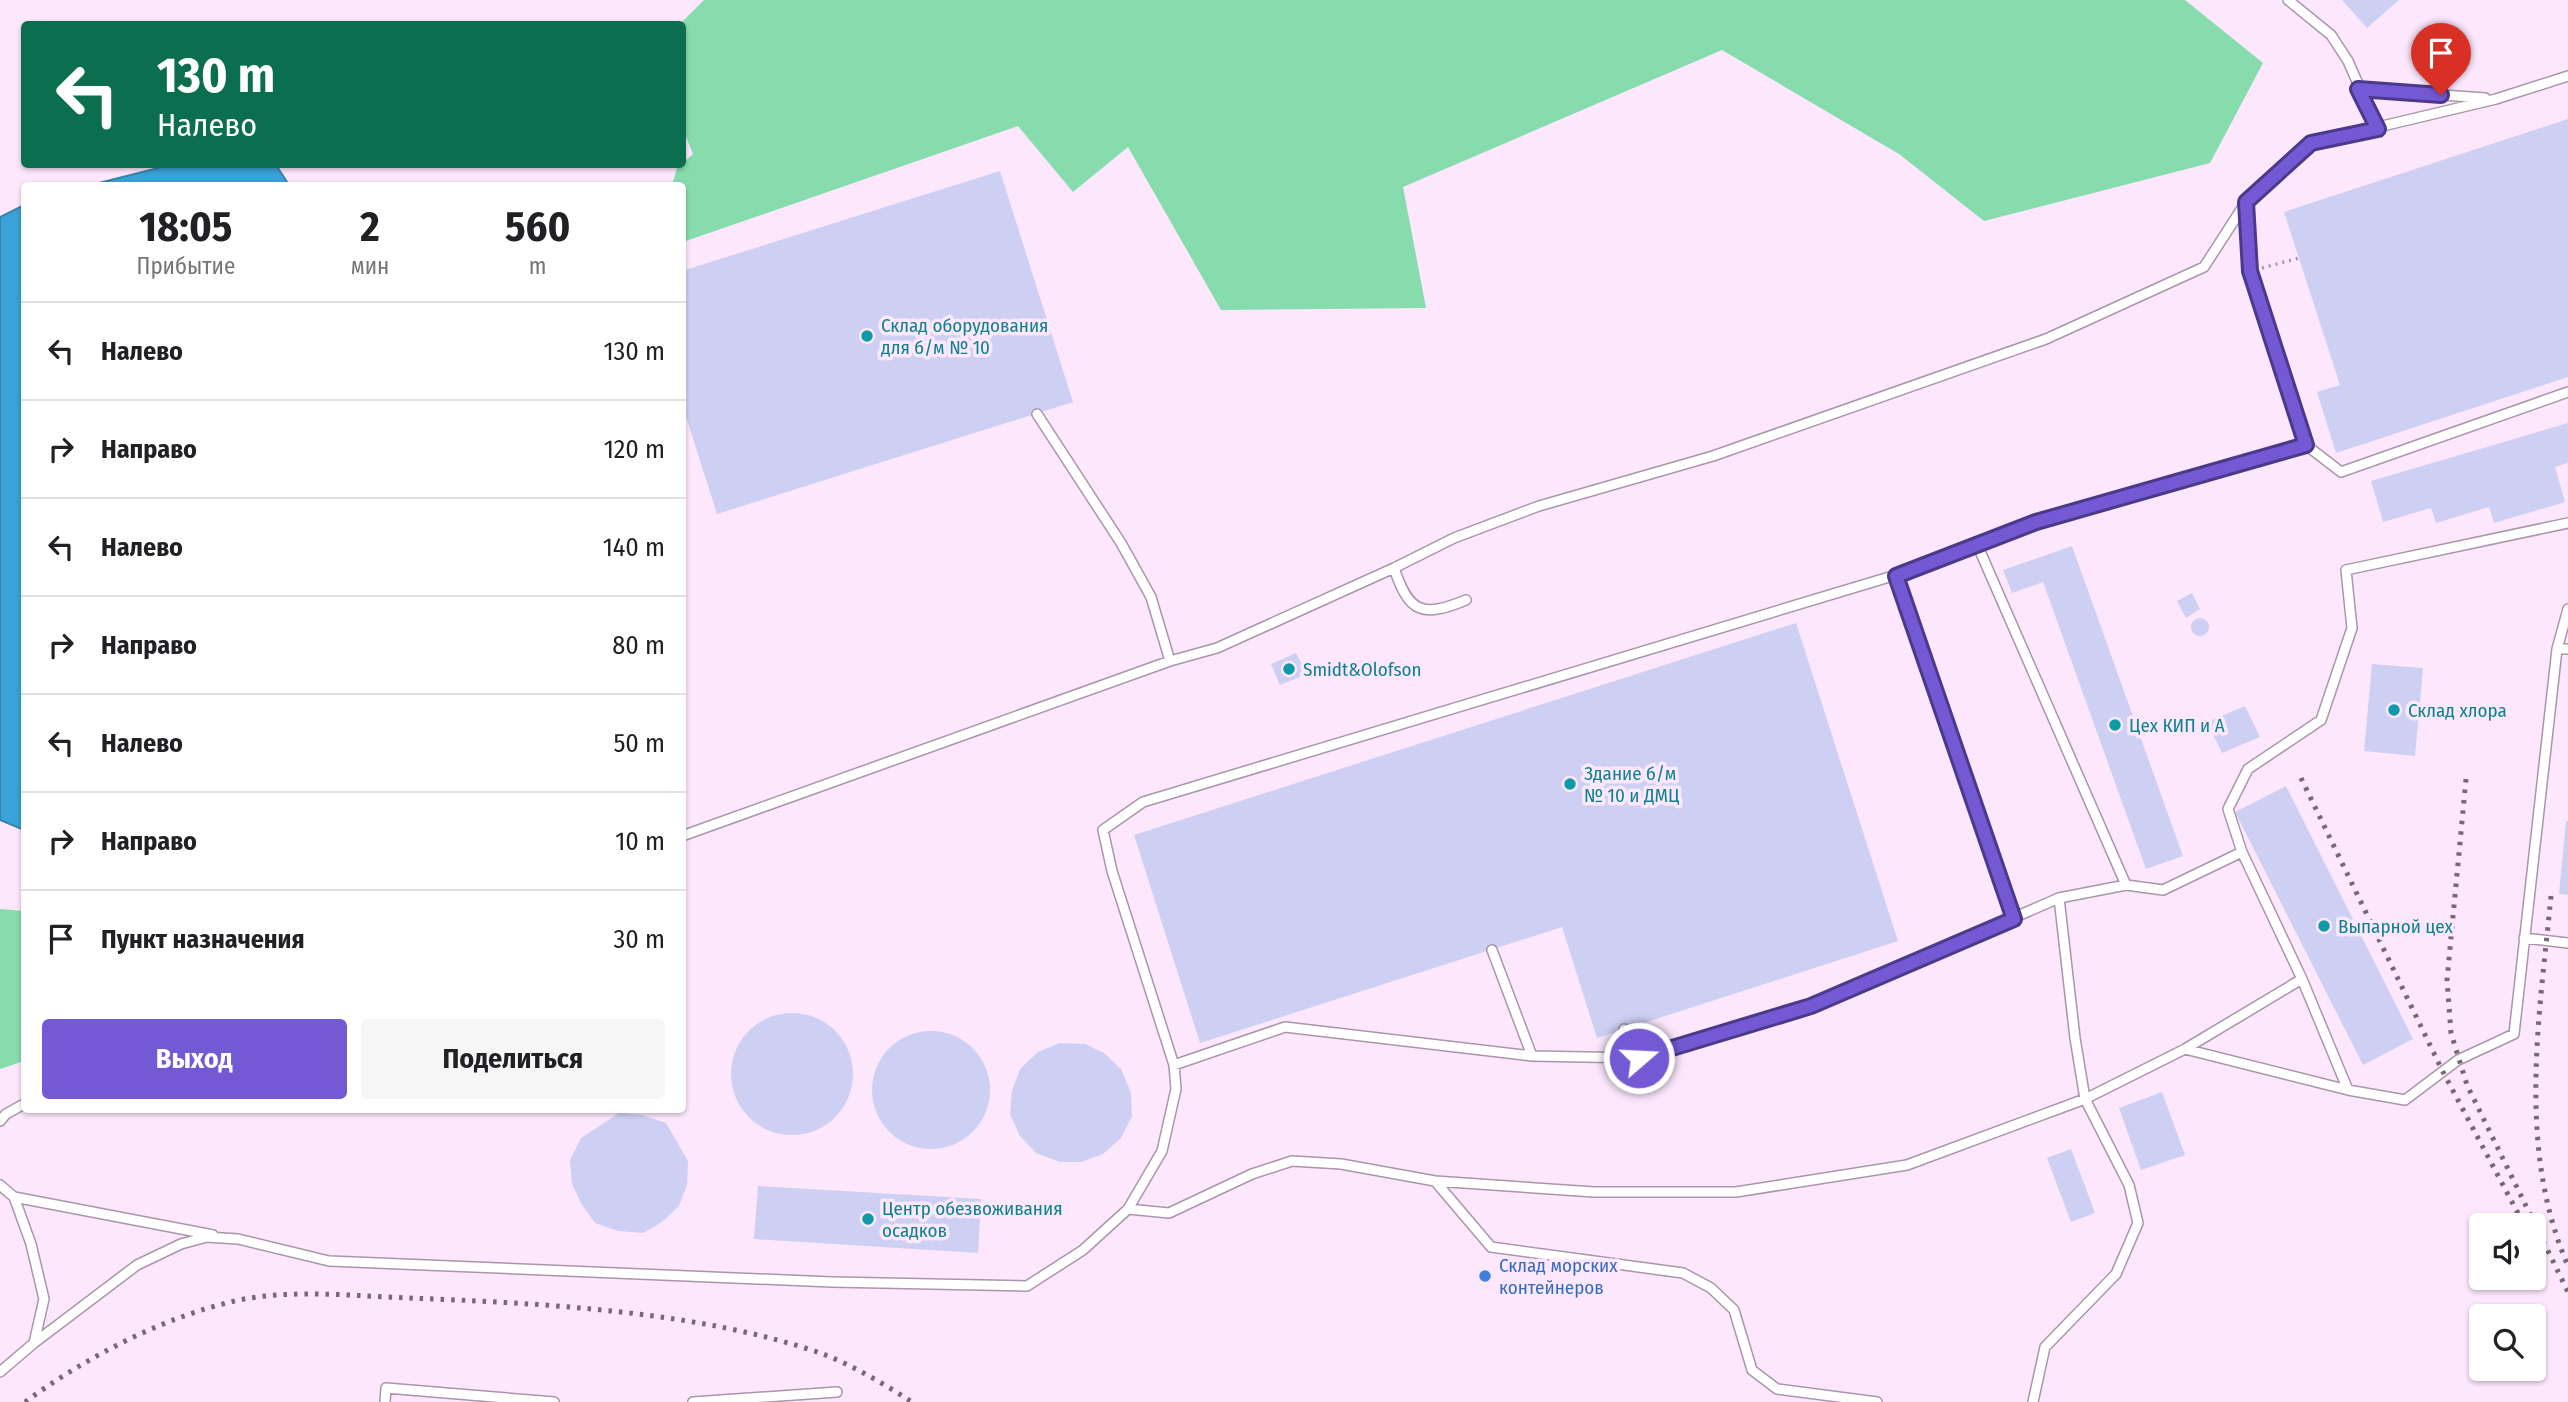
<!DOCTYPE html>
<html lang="ru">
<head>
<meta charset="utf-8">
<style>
	body { margin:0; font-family:"Fira Sans Condensed",sans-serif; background:#f6f6f6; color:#202124; height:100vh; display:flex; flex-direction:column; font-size:26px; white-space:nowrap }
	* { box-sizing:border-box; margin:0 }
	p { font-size:23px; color:#757577 }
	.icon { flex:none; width:38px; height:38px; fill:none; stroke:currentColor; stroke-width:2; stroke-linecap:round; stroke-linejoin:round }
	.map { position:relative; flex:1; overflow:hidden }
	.details { position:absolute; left:21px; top:182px; width:665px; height:931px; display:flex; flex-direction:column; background:#fff; border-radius:7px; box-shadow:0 2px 5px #0004 }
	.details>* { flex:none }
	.banner { position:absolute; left:21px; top:21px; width:665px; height:147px; border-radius:7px; box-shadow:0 2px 5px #0004; background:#0b6e4f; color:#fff; overflow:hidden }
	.tools { position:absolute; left:2469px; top:1213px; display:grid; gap:14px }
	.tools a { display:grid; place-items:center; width:77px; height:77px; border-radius:7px; background:#fff; box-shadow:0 2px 5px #0004; font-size:35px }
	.pin { position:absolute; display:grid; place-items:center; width:60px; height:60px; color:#fff; margin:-72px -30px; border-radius:50% 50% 50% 0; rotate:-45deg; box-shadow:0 0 7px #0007 }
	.pin .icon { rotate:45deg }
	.me { position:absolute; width:77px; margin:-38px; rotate:71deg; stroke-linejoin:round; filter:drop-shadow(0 0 5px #0008) }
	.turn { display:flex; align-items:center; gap:24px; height:147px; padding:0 21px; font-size:32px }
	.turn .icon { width:91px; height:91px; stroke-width:2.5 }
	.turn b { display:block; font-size:49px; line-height:60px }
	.eta { display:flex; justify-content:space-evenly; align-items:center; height:119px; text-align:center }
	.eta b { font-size:42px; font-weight:700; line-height:49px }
	.primary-button { display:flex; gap:14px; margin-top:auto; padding:14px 21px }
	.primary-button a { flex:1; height:80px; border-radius:7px; background:#7359d4; color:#fff; font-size:28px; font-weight:700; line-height:80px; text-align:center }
	.primary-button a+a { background:#f6f6f6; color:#202124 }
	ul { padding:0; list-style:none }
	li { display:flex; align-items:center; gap:21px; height:98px; padding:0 21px; border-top:2px solid #e0e0e0 }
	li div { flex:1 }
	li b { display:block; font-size:26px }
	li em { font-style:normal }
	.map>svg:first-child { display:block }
	.green { fill:#87dcae }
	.water { fill:#39a2d8; stroke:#3a82aa; stroke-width:2 }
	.building { fill:#ced0f3 }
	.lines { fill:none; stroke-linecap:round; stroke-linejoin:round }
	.lane-casing { stroke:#a996aa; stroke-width:12 }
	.path { stroke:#a697a7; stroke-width:3.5; stroke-dasharray:2 5; stroke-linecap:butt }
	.lane { stroke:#fff; stroke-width:9 }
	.rail { stroke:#756976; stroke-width:5; stroke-dasharray:3.5 7; stroke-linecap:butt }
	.route-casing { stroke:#4b3a8a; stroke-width:18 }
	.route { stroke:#7359d4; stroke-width:12 }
	.culture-dot { fill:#0f9aa8; stroke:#fce7fd; stroke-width:2.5 }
	.shop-dot { fill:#3f7fe0; stroke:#fce7fd; stroke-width:2.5 }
	.labels { text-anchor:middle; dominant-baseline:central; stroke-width:7; stroke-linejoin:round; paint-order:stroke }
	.culture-label { font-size:19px; fill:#0d838f; stroke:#fce7fd; text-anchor:start }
	.shop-label { font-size:19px; fill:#366cbe; stroke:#fce7fd; text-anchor:start }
</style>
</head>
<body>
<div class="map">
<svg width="2568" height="1402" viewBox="0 0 2568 1402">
	<rect width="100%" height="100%" fill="#fce7fd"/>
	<path class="green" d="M704 0H2185L2263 63 2210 163 1984 221 1899 154 1722 50 1403 187 1426 308 1221 310 1128 147 1073 192 1018 126 683 242 682 186 672 185 677 168 693 154 683 129 680 24Z
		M0 909 24 911V1061L0 1069Z"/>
	<path class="water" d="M174 164 276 165 289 185H91Z
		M24 205V830L0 820V217Z"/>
	<path class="building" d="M2342 0H2399L2367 28Z
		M2568 119V377L2336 453 2317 392 2340 385 2284 212Z
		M1000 171 1073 402 717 514 682 404V271Z
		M2568 423V463L2555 467 2565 502 2494 523 2489 507 2436 523 2431 508 2383 522 2371 481Z
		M2072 546 2183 856 2146 869 2043 582 2012 593 2003 570Z
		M2192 593 2200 609 2186 618 2177 601Z
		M2191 627a9 9 0 1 1 18 0a9 9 0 1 1-18 0Z
		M1796 623 1898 941 1597 1038 1562 927 1200 1043 1134 835Z
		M1296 653 1307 674 1280 685 1271 664Z
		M2372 664 2423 668 2415 756 2364 751Z
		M2245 706 2260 737 2222 753 2207 722Z
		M2286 786 2413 1039 2363 1065 2235 812Z
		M2566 821H2568V895L2559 894Z
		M731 1074a61 61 0 1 1 122 0a61 61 0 1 1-122 0Z
		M872 1090a59 59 0 1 1 118 0a59 59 0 1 1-118 0Z
		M1060 1043 1085 1044 1104 1053 1121 1069 1131 1093 1132 1116 1121 1138 1103 1154 1081 1162H1060L1036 1153 1020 1136 1010 1114 1012 1091 1020 1069 1038 1052Z
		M2162 1092 2185 1155 2141 1170 2119 1108Z
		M619 1113 642 1115 666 1123 688 1161 687 1185 679 1206 662 1222 643 1233 618 1231 595 1223 582 1205 572 1184 570 1160 581 1138Z
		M2071 1149 2095 1213 2071 1222 2047 1158Z
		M758 1186 981 1199 978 1253 754 1239Z"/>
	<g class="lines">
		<g class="lane-casing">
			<path id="lane" d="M2288 0 2331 35 2348 61 2378 129
				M2358 89 2485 98
				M2246 202 2250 271 2306 445 2341 472 2568 392
				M1037 414 1121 543 1151 597 1170 661
				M1394 568C1409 613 1422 618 1466 600
				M1896 575 2014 919
				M2557 649 2568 609
				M682 836 1170 661 1217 648 1394 568 1454 538 1539 506 1713 456 2046 339 2204 267 2246 202 2311 143 2496 99 2568 76
				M2126 885 2163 890 2242 852
				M2059 898 2075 1038 2085 1099 2185 1049 2302 979
				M2524 938 2568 943
				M1492 950 1532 1056
				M1624 1029 1639 1058
				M2185 1049 2348 1090 2405 1100 2458 1060 2514 1034 2557 649H2568
				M1174 1065 1285 1027 1532 1056 1639 1058 1811 1006 2059 898 2126 885 1976 542
				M2348 1090 2302 979 2242 852 2228 809 2248 769 2321 720 2352 628 2346 570 2568 523
				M0 1121 6 1114 24 1104
				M1435 1181 1491 1247 1683 1273 1711 1288 1734 1310 1752 1370 1777 1389 1877 1402
				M0 1185 14 1197 31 1244 44 1299 34 1343 0 1372
				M14 1197 213 1235
				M1128 1209 1169 1213 1252 1174 1292 1161 1341 1164 1435 1181 1594 1192H1736L1907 1165 2085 1099 2129 1185 2138 1223 2116 1274 2045 1347 2033 1402
				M34 1343 137 1265 181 1244 207 1237 238 1239 329 1261 832 1282 1027 1286 1083 1250 1128 1209 1162 1151 1176 1089 1174 1065 1112 871 1103 830 1143 802 1896 575 2036 522 2306 445
				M385 1402 386 1388 554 1402
				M693 1402 837 1392"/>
		</g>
		<path class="path" d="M2262 268 2299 258"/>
		<use href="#lane" class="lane"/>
		<path class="rail" d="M2301 778 2442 1070 2521 1219
			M2466 779 2447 980 2451 1033 2467 1085 2568 1292
			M2551 896C2539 1020 2517 1148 2568 1266
			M25 1402C88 1356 163 1317 239 1300 293 1289 354 1296 409 1298 538 1303 701 1311 823 1354 854 1366 884 1384 912 1402"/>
	</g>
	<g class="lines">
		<g class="route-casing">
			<path id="route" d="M1639 1058 1811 1006 2014 919 1896 576 2036 522 2306 445 2250 271 2246 202 2311 143 2378 129 2358 89 2441 95"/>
		</g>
		<use href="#route" class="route"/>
	</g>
	<g class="culture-dot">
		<circle cx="867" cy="336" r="7"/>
		<circle cx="1289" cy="669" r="7"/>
		<circle cx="2394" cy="710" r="7"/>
		<circle cx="2115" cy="725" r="7"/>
		<circle cx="1570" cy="784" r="7"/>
		<circle cx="2324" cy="926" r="7"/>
		<circle cx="868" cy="1219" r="7"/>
	</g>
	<circle class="shop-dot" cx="1485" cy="1276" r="7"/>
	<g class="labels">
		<g class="culture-label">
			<text x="881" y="325">Склад оборудования<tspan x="881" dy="22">для б/м № 10</tspan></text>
			<text x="1303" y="669">Smidt&amp;Olofson</text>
			<text x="2408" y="710">Склад хлора</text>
			<text x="2129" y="725">Цех КИП и А</text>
			<text x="1584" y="773">Здание б/м<tspan x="1584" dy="22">№ 10 и ДМЦ</tspan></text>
			<text x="2338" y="926">Выпарной цех</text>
			<text x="882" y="1208">Центр обезвоживания<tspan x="882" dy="22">осадков</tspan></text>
		</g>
		<g class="shop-label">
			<text x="1499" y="1265">Склад морских<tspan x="1499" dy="22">контейнеров</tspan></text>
		</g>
	</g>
</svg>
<div class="tools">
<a><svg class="icon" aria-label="sound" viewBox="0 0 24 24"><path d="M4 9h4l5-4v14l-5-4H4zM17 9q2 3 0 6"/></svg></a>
<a><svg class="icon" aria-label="search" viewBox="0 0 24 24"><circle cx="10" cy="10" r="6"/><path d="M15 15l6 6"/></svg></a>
</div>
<div class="pin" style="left:2441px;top:95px;background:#d93025"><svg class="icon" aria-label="arrive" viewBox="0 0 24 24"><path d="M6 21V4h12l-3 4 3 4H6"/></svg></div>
<svg class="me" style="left:1639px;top:1058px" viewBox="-20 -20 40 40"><circle r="17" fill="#7359d4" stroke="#fff" stroke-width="3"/><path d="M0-11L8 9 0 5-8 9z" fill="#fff"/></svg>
<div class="banner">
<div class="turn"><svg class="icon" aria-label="left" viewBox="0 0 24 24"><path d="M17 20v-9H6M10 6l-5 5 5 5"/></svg><div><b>130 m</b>Налево</div></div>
</div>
<section class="details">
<div class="eta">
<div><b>18:05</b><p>Прибытие</p></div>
<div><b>2</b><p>мин</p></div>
<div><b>560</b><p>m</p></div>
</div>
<ul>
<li><svg class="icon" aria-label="left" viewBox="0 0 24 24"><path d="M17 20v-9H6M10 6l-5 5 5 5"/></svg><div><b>Налево</b></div><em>130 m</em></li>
<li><svg class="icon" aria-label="right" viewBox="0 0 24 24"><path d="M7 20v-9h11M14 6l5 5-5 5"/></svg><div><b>Направо</b></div><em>120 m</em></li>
<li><svg class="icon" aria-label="left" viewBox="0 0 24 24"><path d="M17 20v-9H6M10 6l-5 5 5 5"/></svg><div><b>Налево</b></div><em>140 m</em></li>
<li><svg class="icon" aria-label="right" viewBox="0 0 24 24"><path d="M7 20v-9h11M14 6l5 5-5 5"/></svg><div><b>Направо</b></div><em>80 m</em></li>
<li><svg class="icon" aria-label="left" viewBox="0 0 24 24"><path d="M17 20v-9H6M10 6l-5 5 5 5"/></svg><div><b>Налево</b></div><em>50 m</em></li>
<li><svg class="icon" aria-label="right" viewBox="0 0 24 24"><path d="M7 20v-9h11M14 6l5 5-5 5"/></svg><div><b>Направо</b></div><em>10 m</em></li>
<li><svg class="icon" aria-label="arrive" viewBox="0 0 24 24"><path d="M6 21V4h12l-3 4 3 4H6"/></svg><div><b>Пункт назначения</b></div><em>30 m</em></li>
</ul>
<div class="primary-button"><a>Выход</a><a>Поделиться</a></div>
</section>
</div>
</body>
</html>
